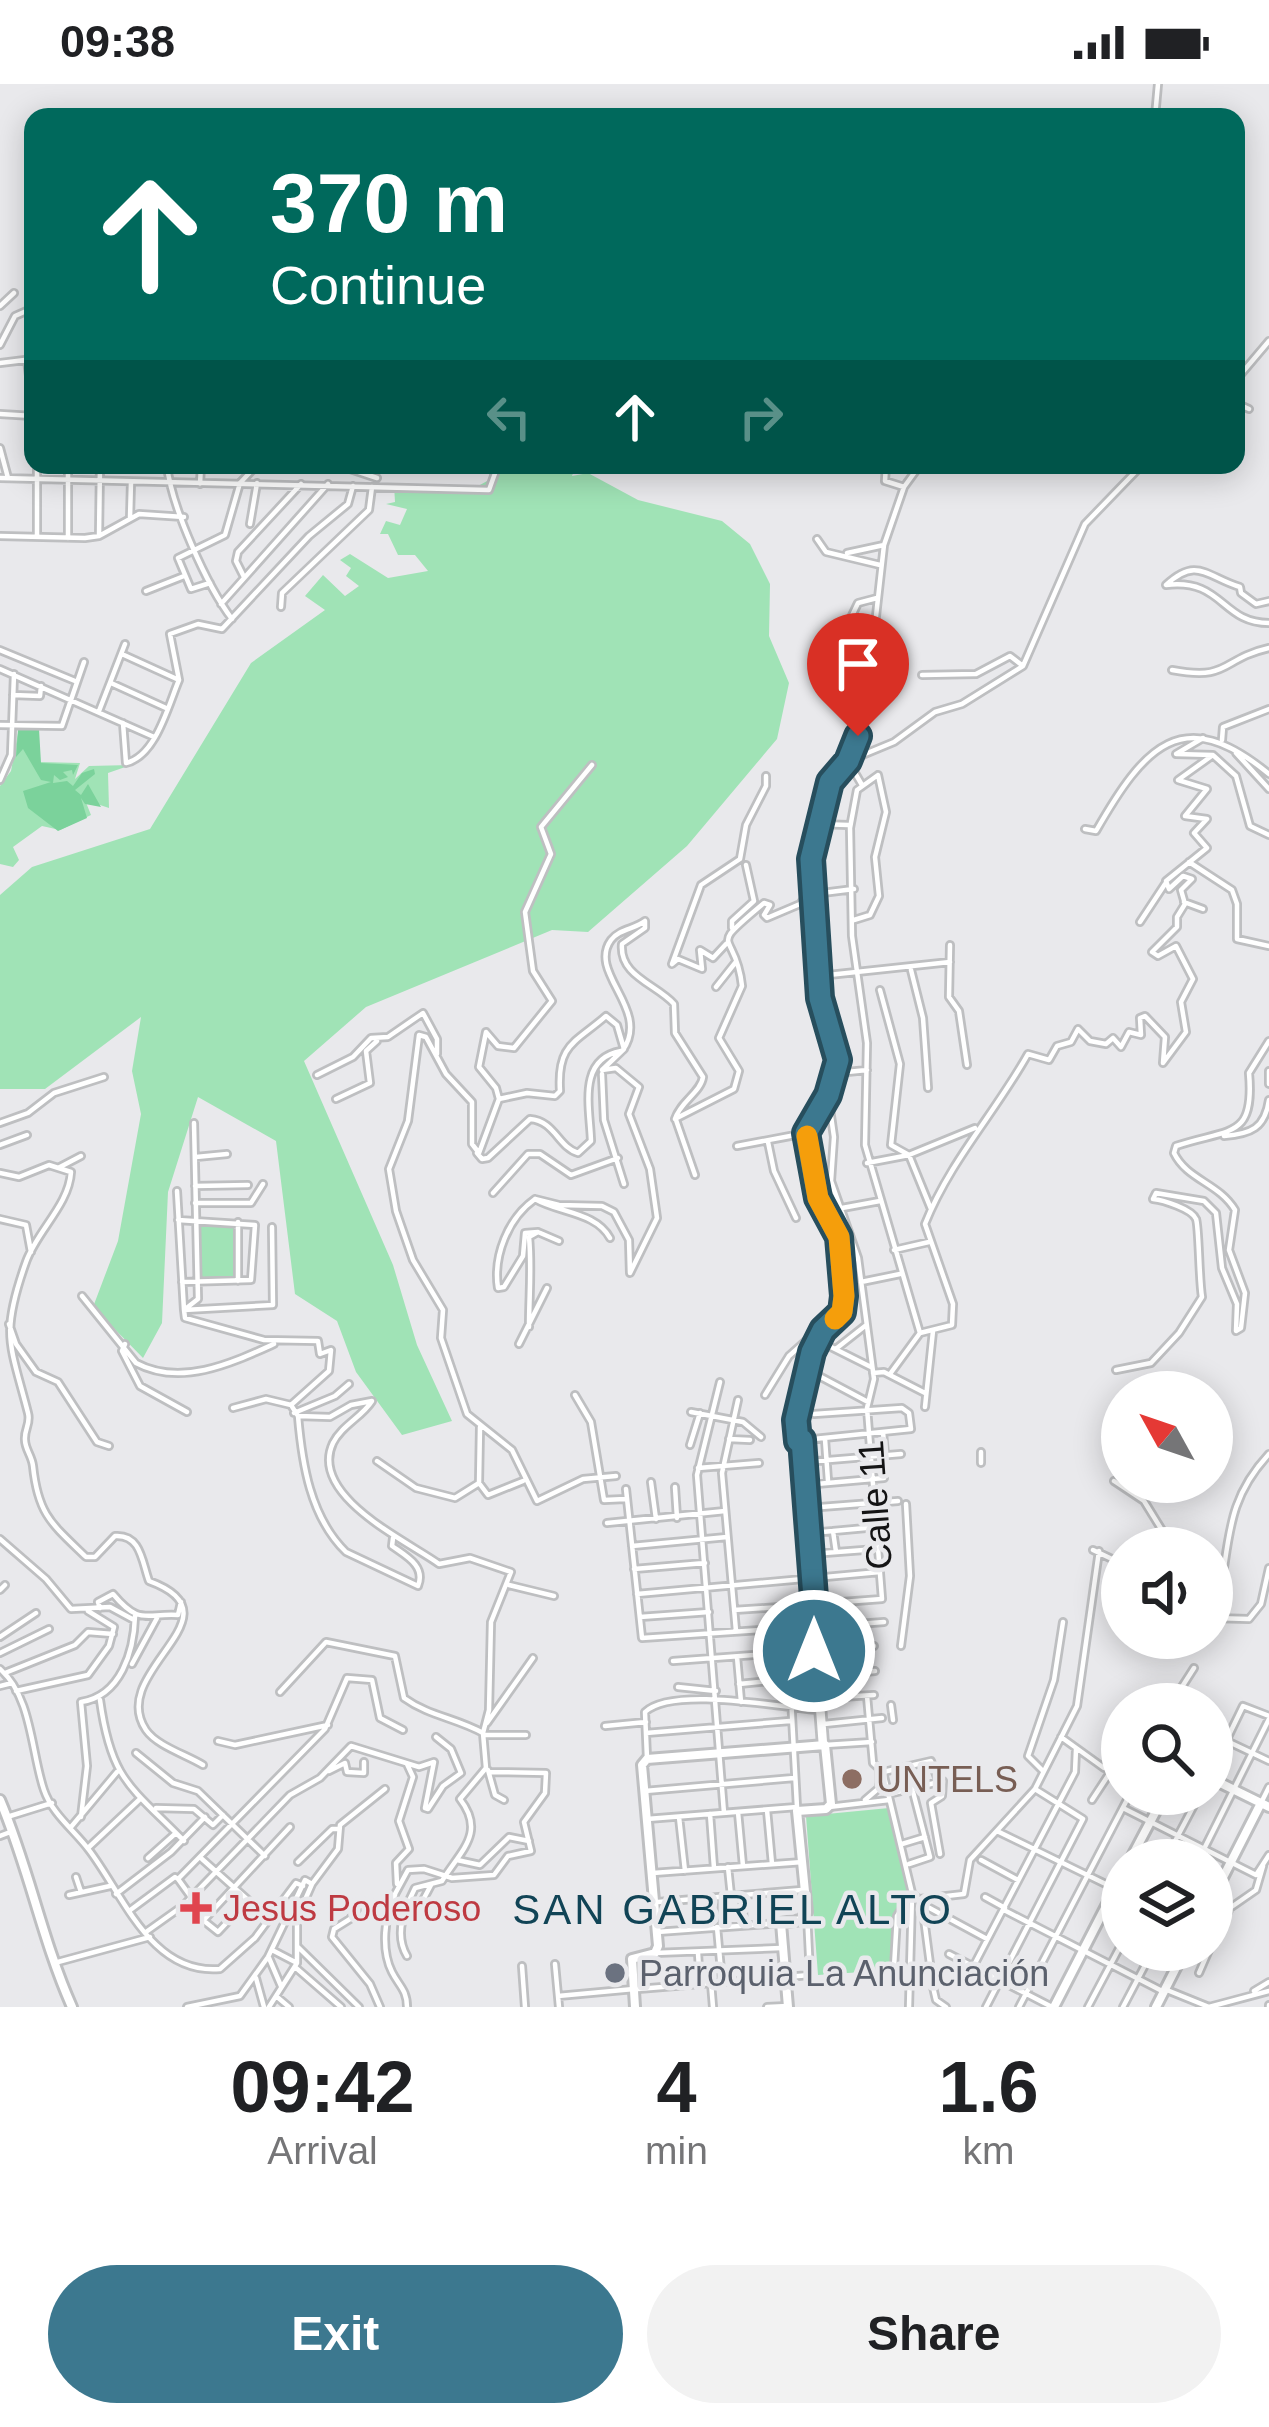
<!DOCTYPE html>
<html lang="en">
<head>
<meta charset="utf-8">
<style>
	body { margin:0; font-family:Arial,sans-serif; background:#f2f2f2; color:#202124; height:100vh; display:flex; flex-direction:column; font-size:45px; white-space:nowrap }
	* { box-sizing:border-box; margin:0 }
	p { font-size:39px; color:#757577 }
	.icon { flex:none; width:66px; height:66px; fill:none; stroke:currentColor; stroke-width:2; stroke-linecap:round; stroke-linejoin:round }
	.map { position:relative; height:1923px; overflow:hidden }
	.details { display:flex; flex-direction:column; background:#fff; flex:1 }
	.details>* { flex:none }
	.guide { position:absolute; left:24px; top:24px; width:1221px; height:366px; border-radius:24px; box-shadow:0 6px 30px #0003; background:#00695c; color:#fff; overflow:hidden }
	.needle { width:78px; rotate:310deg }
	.buttons { position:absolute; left:1101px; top:1287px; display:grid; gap:24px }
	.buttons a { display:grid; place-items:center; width:132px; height:132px; border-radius:50%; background:#fff; box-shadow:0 6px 30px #0003; font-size:60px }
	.pin { position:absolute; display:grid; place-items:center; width:102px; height:102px; color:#fff; margin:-123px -51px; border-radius:50% 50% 50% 0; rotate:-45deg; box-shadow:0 0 12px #0007 }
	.pin .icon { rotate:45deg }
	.me { position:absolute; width:132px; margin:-66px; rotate:0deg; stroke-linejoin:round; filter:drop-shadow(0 0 9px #0008) }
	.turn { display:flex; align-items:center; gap:42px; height:252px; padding:0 48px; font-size:54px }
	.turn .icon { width:156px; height:156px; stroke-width:2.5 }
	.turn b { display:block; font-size:84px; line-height:102px }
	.lanes { display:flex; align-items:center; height:114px; padding:0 48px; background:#0003; justify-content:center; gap:60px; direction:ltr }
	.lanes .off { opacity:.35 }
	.eta { display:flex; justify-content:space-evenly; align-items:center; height:204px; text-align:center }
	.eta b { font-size:72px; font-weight:800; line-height:84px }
	.primary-button { display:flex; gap:24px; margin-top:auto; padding:24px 48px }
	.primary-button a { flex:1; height:138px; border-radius:72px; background:#3c788f; color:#fff; font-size:48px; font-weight:800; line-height:138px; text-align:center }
	.primary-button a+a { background:#f2f2f2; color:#202124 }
	.status { display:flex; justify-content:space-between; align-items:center; height:84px; padding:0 60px; background:#fff; direction:ltr }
	.status svg { height:33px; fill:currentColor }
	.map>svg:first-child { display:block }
	.green { fill:#a0e3b6 }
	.forest { fill:#7bd29b }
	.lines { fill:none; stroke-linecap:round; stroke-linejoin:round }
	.street-casing { stroke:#bebfc1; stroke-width:10 }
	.secondary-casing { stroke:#bebfc1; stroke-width:14 }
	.street { stroke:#fff; stroke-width:4.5 }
	.secondary { stroke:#fff; stroke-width:8 }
	.route-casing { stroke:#274e5d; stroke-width:30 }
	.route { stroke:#3c788f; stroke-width:21 }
	.slow { stroke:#f59e0b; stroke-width:21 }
	.education-dot { fill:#8d6e63; stroke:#e9e9ec; stroke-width:4.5 }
	.health-dot { fill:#e0444e; stroke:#e9e9ec; stroke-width:4.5 }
	.worship-dot { fill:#6b7280; stroke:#e9e9ec; stroke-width:4.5 }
	.labels { text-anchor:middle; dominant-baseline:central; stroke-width:9; stroke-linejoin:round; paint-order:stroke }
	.street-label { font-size:36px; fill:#141415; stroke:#e9e9ec }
	.education-label { font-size:36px; fill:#785e54; stroke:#e9e9ec; text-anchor:start }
	.health-label { font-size:36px; fill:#be3a42; stroke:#e9e9ec; text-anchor:start }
	.worship-label { font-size:36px; fill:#5b616d; stroke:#e9e9ec; text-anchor:start }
	.quarter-label { font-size:42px; letter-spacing:3px; fill:#114456; stroke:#e9e9ec }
</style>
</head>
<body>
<div class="status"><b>09:38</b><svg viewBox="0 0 49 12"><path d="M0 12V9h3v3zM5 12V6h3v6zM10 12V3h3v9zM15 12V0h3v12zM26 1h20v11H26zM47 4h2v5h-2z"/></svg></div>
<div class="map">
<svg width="1269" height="1923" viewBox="0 0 1269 1923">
	<rect width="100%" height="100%" fill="#e9e9ec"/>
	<path class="green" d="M490 381H576L572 392 588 389 638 416 722 437 750 460 770 500 769 552 789 599 777 655 687 762 588 848 552 846 366 923 304 977 393 1181 417 1261 452 1337 402 1351 356 1288 337 1237 295 1210 276 1057 198 1013 168 1108 162 1239 143 1274 93 1223 118 1157 141 1030 132 987 141 933 45 1005H0V811L32 783 150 745 251 579 325 526 305 512 323 491 345 512 359 502 346 492 351 484 340 476 350 470 388 494 428 487 415 471H398L388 450H380L386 437 400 441 407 425 386 420 395 418 394 401 478 402 489 396Z
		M19 644H39V678L80 679 75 695 89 682 131 681 108 689 109 724 85 716 91 731 60 746 42 742 13 763 19 776 13 783 0 780V702L11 687Z
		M234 1141 236 1194 201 1195 199 1143Z
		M889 1724 909 1790 906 1815 896 1832 898 1858 892 1886 818 1891 806 1732Z"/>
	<path class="forest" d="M39 645 41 679 78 681 73 691 72 686 63 688 68 693 60 696 54 691 53 699 67 697 73 702 82 689 94 685 95 690 75 706 81 711 88 700 101 723 85 720 81 714 87 734 58 747 28 724 23 707 51 698 41 696 23 665 16 673 18 646Z"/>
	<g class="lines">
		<g class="street-casing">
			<path id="street" d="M1155 33 1158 0
				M0 222 14 209
				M0 261 15 232 33 224
				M27 276 33 323
				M0 279 33 275
				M1236 296 1269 257
				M1236 319 1249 325
				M0 330 33 332
				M0 364 8 394
				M37 381V453
				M167 381C171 422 207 502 232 535
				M338 381 377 394
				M886 381 885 397 904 403
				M0 394 489 406 498 381
				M200 400 201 381
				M130 434 131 398
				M250 440 257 399
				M0 452 85 454 99 452 139 430 184 433
				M99 452 100 381
				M68 454V381
				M817 455 826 468 880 481
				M847 469 884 461
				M244 493 236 477 238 468 301 400
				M210 499 191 505 178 474 225 451 240 399 257 381
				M146 507 184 492
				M1269 517 1256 520 1241 509 1240 503C1207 493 1197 472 1166 501 1223 494 1221 539 1269 539
				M221 520 328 400
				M281 523 282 509 369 426 372 403
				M848 540 858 519 877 514
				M0 566 75 597
				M124 571 179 596
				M0 585 154 653
				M1172 586C1231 597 1220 575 1269 564
				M922 591 976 590 1010 572 1023 582
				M179 596 170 550 198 540 222 545 309 452 348 420 353 402
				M111 599 166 624
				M13 611 40 612 41 602
				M834 617 839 587 854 555 874 556
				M99 627 125 560
				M123 639 126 679C156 672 168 622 179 596
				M0 641 62 642 84 578
				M1222 656 1223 643 1269 625
				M1236 669 1269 705
				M1214 672 1236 692 1250 742 1269 751
				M0 696 11 671 14 590
				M862 701 848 677 894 658 935 628 962 620 1023 582 1085 440 1142 381
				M818 740 848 741
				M1085 745 1096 747C1144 663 1182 618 1269 690
				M1189 778 1232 806 1237 820V855L1269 862
				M814 810 854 805
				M1184 818 1203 825
				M854 836 870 831 879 812 875 773 886 728 878 691 857 706 850 744 852 852 867 959 865 1061 920 1249
				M1140 838 1165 800
				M732 844V837L754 817 746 781
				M726 860 713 874 700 866 702 885 678 875 672 880 701 801 740 775 746 741 766 702V692
				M950 861 949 913 959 927 967 981
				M911 886 923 934 928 1004
				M819 892 950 878
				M716 903 735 879
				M880 906 900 980 891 1061 909 1071 931 1125
				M623 966C651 925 587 889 611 856 619 845 635 845 645 837V844L622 860C619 892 656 900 674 920L675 949 703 993C701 1008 680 1018 675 1035L734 1005 739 987 719 954 742 902C736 844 704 869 764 819L770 821 764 831 767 834 800 820 812 804
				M1269 987V1000
				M837 989 867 986
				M602 990 604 1036 624 1100
				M317 991 353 973 371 954 388 953 423 929 437 955V970
				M336 1015 370 999 366 967 377 957
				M499 1015 496 1004 479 983 486 948 498 962 514 964 552 917 533 887 525 828 551 770 541 743 592 681
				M676 1036 695 1091
				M0 1039 28 1029 54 1009 104 993
				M194 1039 198 1215 184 1226 185 1234 264 1256 318 1257 320 1270 331 1266 329 1287 291 1321 298 1332 330 1333 351 1321 372 1317C362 1333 342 1341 333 1359 308 1412 409 1458 439 1480L470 1474 511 1488 491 1538 489 1626 483 1649 486 1684 460 1715C486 1749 461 1766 442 1797L415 1804C404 1826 394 1850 407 1872
				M1224 1052C1251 1050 1265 1044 1269 1016
				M768 1058 774 1087 796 1134
				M0 1061 27 1051
				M737 1062 806 1049
				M477 1069 482 1075 488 1074 530 1035C555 1037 558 1063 578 1069L591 1057C590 1024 577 975 621 967
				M196 1073 227 1070
				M867 1079 909 1071 975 1044
				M60 1083 81 1072
				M0 1089 19 1093 49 1081 71 1088C69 1121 37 1147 26 1178 0 1251 10 1259 28 1329 31 1340 24 1345 25 1356 25 1365 32 1372 33 1382 38 1431 52 1440 86 1473H95L115 1452C141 1450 142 1478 149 1497 245 1532 106 1587 146 1646 157 1662 187 1671 203 1681
				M195 1102 248 1101
				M177 1107 184 1226 273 1221 272 1143
				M493 1109 528 1070H540L571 1091 618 1074
				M535 1115C559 1129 596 1128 610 1154
				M195 1119H251L263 1100
				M842 1124 880 1117
				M0 1135 26 1141 31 1168
				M178 1136 255 1141 251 1196 182 1198
				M238 1138V1197
				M538 1148 525 1149 523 1172 504 1203 498 1204C493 1172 508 1134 535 1115L559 1121 602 1122 614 1128 629 1156 630 1189 657 1134 650 1085 629 1030 639 1003 616 984 602 986 624 965 617 941 606 932C575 959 557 960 560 1007L555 1012 527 1009 499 1015 479 1069 472 1060V1018L446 990 426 953 419 951 408 1037 389 1085 396 1127 413 1176 443 1226 441 1254 467 1330 512 1366 537 1417 583 1395 616 1392
				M894 1166 929 1158
				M861 1198 900 1190
				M82 1212 136 1279C181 1303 232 1279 274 1260
				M9 1240 16 1260 36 1288 58 1298 97 1358 109 1362
				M529 1243C529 1212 532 1184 529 1153L538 1148 559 1157
				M817 1256 871 1283
				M125 1260 122 1267 140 1302 187 1328
				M519 1260 547 1204
				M837 1264 865 1242
				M1116 1286 1151 1279 1179 1249 1202 1213C1199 1196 1199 1142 1196 1135 1192 1125 1163 1116 1153 1115L1156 1109 1204 1117 1216 1129 1222 1184 1237 1220 1236 1247 1241 1244 1245 1209 1229 1166 1235 1126C1219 1099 1187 1096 1174 1069L1176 1062C1229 1044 1255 1056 1249 989L1269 957
				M873 1289 884 1288 925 1309
				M890 1290 920 1249 952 1241 953 1220 925 1140C950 1077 995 1029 1028 970L1049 976 1057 962 1071 958 1078 945 1090 957 1106 960 1113 954 1121 963 1129 948 1141 951 1140 934 1145 932 1165 953 1163 979 1186 948 1181 918 1193 895 1176 862 1158 872 1152 868 1177 843V833L1185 820 1181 806 1192 795 1183 792 1169 805 1166 797 1207 764 1194 749 1207 735 1185 732 1207 705 1178 696 1213 671 1176 670 1203 654
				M821 1293 868 1318
				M720 1298 697 1391 724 1729
				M575 1311 591 1338 604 1416 625 1415
				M765 1311 789 1272 826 1239
				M925 1323 933 1247
				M233 1324 266 1315 291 1321
				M691 1328 743 1338 761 1353
				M294 1329 335 1312 349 1300
				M298 1332C302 1379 310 1433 346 1468L418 1502C426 1482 406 1472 392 1462L393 1454
				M883 1348 885 1371
				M729 1355 750 1356
				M825 1355 828 1397
				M802 1356 825 1661 872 1658
				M804 1356 911 1345 909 1329 902 1324 814 1330
				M690 1361 700 1329
				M981 1368V1379
				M377 1377 416 1404 455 1414 479 1399 480 1343
				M805 1378 901 1370
				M698 1384 759 1379
				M1114 1397 1144 1417 1173 1464
				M651 1398 656 1435
				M479 1399 488 1411 523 1397
				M805 1401 884 1394
				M675 1403 677 1434
				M626 1405 642 1554 788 1544
				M808 1424 898 1417
				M607 1439 725 1427
				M833 1447 836 1468
				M811 1449 877 1443
				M0 1455 46 1495 71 1525 110 1523 134 1536
				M632 1462 727 1453
				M1093 1466 1112 1475
				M811 1470 877 1465
				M634 1485 705 1479
				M509 1501 554 1512
				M0 1506 5 1501
				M1220 1509C1230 1453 1227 1415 1269 1370
				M637 1510 880 1488
				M839 1519 841 1541
				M815 1520 882 1515 867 1324 874 1295 858 1174 831 1097 834 1053 828 1011 838 976 820 914 811 775 830 698 848 677 866 621 884 461 904 403 920 381
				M100 1524 98 1518 113 1510C140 1542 145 1529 178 1531L181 1518
				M734 1526 810 1521
				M640 1533 709 1528
				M1212 1534 1249 1535 1261 1520 1269 1484
				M818 1543 884 1538
				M736 1547 722 1389 738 1316
				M0 1553 36 1529
				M901 1562 910 1492 906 1420
				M0 1569 49 1545
				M737 1573 741 1618
				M673 1577 874 1562
				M132 1580 157 1534
				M0 1585C32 1613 31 1668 44 1706 52 1730 75 1747 89 1766 124 1812 151 1891 220 1885L255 1854 296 1799 303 1802
				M5 1589 75 1561 88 1548 113 1550
				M846 1589 848 1613
				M821 1592 875 1587
				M739 1600 790 1595
				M0 1602 12 1599
				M678 1603 716 1607
				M16 1607 88 1591 109 1562 114 1543 88 1527
				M280 1608 326 1558 395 1572 404 1614C429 1632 456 1634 483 1649
				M867 1612 873 1679 883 1688 912 1809 922 1819 933 1903 936 1916 946 1923
				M822 1614 874 1611
				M100 1616C111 1696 130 1702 184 1757
				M1171 1620 1194 1584
				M891 1621 893 1636
				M487 1639 533 1574
				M824 1640 882 1634
				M605 1642 646 1638
				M646 1649 790 1637
				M1212 1650 1269 1677
				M485 1651H526
				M1061 1653 1104 1684 1122 1681
				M218 1657 235 1661 328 1641
				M821 1661 796 1337 817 1256 843 1225 839 1153 818 1114 806 1049 828 1011
				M136 1669 173 1699 198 1707 265 1772
				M647 1674 645 1628C672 1602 779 1623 817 1626
				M488 1686 495 1711 504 1716
				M1212 1686 1243 1622 1269 1632
				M329 1687 345 1679 347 1688 364 1689V1678
				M1043 1687 1028 1672 1054 1596 1063 1538
				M883 1688 931 1677 938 1696
				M645 1707 794 1694
				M889 1710 943 1697 942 1712 931 1719 940 1770
				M865 1716 879 1704V1687
				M1092 1716 1113 1684
				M1261 1719 1269 1703
				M829 1723 889 1716
				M156 1724 194 1725 213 1741 223 1731
				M1123 1724 1256 1791 1269 1771
				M767 1726 772 1780
				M738 1728 743 1782
				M710 1730 714 1784
				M7 1733 52 1719
				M81 1733 87 1682 81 1618C121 1612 134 1567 135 1532
				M679 1733 685 1787
				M647 1735 797 1723 786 1522
				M71 1743 117 1688
				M999 1748 1122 1808
				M0 1752 13 1747
				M902 1760 925 1753
				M88 1764 140 1715
				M1204 1765 1269 1635
				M148 1774 176 1749
				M457 1776 480 1781 509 1753 529 1757
				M981 1776 1018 1796
				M1165 1776 1200 1710
				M298 1778 332 1745H339
				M909 1780 930 1773 912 1704
				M728 1783 731 1812
				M653 1789 803 1778
				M76 1793 81 1808
				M178 1795 191 1813
				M397 1800 396 1779 409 1765 399 1737 413 1693 407 1680
				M116 1810 171 1768 205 1733
				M395 1810 408 1786 424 1785 452 1794 494 1791 508 1772 531 1767 524 1738 545 1709 546 1689 489 1688
				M69 1811 110 1802
				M395 1811C384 1832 381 1866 392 1888 399 1902 407 1906 407 1923
				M742 1811 744 1841
				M721 1813 723 1843
				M985 1813 1005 1824
				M920 1815 964 1810 970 1776 1035 1705 1077 1622 1099 1467
				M658 1818 802 1806
				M184 1821 218 1848 248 1816 202 1775
				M360 1821 350 1835 334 1845 332 1853 370 1900 380 1923
				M924 1821 987 1855
				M1004 1826 1164 1908
				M129 1827 175 1793 178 1795 325 1645 347 1594 372 1596 380 1634 403 1646
				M414 1833 431 1801
				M202 1838 290 1743
				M717 1843 722 1898
				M146 1848 184 1821 290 1711 320 1694 351 1662 419 1683 434 1678 425 1724 428 1725 443 1702 461 1689 451 1665 436 1653
				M657 1848 781 1839
				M1212 1860 1230 1824 1256 1806 1263 1782
				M298 1863 359 1923
				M272 1866 297 1879
				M655 1869 781 1864
				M698 1869 700 1900
				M949 1870 1052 1923
				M269 1874 281 1902
				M58 1878 150 1853
				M555 1880 559 1923
				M522 1882 525 1923
				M295 1883 341 1923
				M894 1883 897 1832 912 1809
				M973 1883 1075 1688 1076 1665
				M1199 1889 1209 1866
				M256 1894 264 1923
				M711 1899 713 1923
				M638 1905 810 1891 807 1830
				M1167 1906 1209 1923 1269 1907
				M1254 1907 1269 1898
				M276 1912 289 1923
				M558 1912 634 1905
				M187 1923 240 1912 268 1873 305 1796 312 1800
				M269 1923 297 1879V1834L312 1800 338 1765 340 1741 385 1705
				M767 1923 788 1922
				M909 1923 912 1811
				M986 1923 1083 1735 1035 1705
				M1019 1923 1130 1710
				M1088 1923 1122 1859
				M1123 1923 1153 1866
				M1269 1923V1921"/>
		</g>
		<g class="secondary-casing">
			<path id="secondary" d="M1212 1695 1269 1723
				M0 1716C29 1784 42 1856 72 1923
				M1130 1776 1165 1710
				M1212 1815 1261 1719
				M635 1923 632 1875 655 1869 658 1862 642 1681 647 1675 825 1661 831 1720 826 1725 797 1727
				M788 1923 781 1839 801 1836 807 1828 797 1727
				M1054 1923 1122 1791
				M1156 1923 1185 1866"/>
		</g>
		<use href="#street" class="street"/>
		<use href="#secondary" class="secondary"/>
	</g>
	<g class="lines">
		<g class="route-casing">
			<path id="route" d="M814 1567 818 1566 802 1356 798 1357 796 1336 812 1268 823 1246 842 1228 844 1212 839 1153 818 1114 806 1049 828 1011 838 976 820 914 811 775 830 698 848 677 858 652"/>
		</g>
		<use href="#route" class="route"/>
		<path class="slow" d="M807 1052 818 1114 839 1153 844 1212 842 1228 835 1235"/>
	</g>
	<circle class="education-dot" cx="852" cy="1695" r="12"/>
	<path class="health-dot" d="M190 1806h12v12h12v12h-12v12h-12v-12h-12v-12h12z"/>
	<circle class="worship-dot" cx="615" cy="1889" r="12"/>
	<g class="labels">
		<g class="street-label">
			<text transform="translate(875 1421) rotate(-94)">Calle 11</text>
		</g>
		<g class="education-label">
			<text x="876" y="1695">UNTELS</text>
		</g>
		<g class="health-label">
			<text x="223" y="1824">Jesus Poderoso</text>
		</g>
		<g class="worship-label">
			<text x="639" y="1889">Parroquia La Anunciación</text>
		</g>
		<g class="quarter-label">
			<text x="733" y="1825">SAN GABRIEL ALTO</text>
		</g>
	</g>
</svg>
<div class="buttons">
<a><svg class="needle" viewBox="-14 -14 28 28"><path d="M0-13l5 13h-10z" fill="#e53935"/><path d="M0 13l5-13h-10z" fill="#757577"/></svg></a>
<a><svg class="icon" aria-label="sound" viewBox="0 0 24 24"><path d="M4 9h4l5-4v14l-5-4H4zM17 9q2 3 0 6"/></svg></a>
<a><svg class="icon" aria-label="search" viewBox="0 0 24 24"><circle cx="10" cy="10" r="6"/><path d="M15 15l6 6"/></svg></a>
<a><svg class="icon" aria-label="layers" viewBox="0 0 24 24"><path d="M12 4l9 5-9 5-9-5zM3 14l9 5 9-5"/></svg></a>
</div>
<div class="pin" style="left:858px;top:652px;background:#d93025"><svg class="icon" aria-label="arrive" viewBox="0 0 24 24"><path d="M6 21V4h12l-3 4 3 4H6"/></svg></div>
<svg class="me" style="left:814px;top:1567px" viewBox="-20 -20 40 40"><circle r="17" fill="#3c788f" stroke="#fff" stroke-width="3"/><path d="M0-11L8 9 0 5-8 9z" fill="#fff"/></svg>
<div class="guide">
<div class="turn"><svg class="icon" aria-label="ahead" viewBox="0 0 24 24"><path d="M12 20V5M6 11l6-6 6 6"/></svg><div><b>370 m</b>Continue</div></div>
<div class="lanes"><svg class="icon off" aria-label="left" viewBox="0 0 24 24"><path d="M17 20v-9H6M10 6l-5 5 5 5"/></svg><svg class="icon" aria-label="ahead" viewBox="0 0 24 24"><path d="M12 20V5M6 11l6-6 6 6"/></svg><svg class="icon off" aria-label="right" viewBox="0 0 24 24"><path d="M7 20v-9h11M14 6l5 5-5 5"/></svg></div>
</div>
</div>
<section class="details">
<div class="eta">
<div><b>09:42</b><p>Arrival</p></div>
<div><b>4</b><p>min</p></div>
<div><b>1.6</b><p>km</p></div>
</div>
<div class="primary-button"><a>Exit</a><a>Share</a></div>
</section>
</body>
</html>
